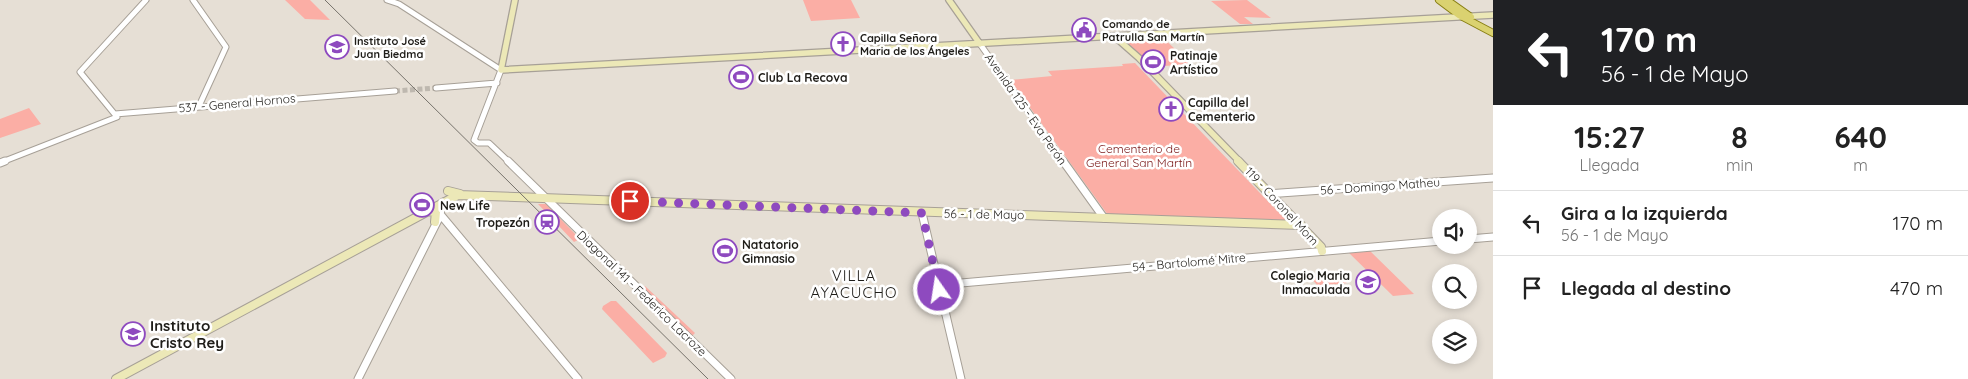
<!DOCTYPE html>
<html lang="es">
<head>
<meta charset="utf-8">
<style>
	body { margin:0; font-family:Quicksand,sans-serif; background:#f2f2f2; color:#222; height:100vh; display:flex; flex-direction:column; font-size:19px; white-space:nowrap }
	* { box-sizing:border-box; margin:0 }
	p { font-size:16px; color:#767676 }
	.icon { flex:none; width:28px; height:28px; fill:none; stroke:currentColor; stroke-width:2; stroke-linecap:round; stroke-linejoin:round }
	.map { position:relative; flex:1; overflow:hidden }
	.drawer { display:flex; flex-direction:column; background:#fff; width:475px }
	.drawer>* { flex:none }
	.guide { background:#202124; color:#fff; overflow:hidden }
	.fabs { position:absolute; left:1432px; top:209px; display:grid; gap:10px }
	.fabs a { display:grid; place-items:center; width:45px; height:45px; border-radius:50%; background:#fff; box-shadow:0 2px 8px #0003; font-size:25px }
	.pin { position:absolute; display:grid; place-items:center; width:42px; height:42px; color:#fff; margin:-21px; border:2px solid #fff; border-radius:50%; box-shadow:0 1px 5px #0007 }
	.me { position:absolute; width:55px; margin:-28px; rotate:347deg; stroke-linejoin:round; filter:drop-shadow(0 0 4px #0008) }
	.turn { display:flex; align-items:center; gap:18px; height:105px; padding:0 25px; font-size:22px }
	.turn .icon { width:65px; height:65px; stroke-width:2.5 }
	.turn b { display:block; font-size:35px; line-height:42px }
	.eta { display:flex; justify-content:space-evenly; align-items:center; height:85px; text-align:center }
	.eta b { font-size:30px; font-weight:700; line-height:35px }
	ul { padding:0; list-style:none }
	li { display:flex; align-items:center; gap:15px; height:65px; padding:0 25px; border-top:1px solid #e0e0e0 }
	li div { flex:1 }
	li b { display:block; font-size:19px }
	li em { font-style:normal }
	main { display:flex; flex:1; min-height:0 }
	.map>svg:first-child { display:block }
	.green { fill:#fbaea5 }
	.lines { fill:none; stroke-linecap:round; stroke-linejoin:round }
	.tertiary-tunnel { stroke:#beb8af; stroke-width:5; stroke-dasharray:5 2.5; stroke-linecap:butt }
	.tertiary-far1-casing { stroke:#a7a097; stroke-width:7 }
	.tertiary-casing { stroke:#a7a097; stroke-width:9 }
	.secondary-far1-casing { stroke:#a7a097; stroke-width:8 }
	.secondary-casing { stroke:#a7a097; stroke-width:10 }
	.primary-casing { stroke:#887f13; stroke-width:8 }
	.tertiary-far1 { stroke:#fff; stroke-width:5 }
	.tertiary { stroke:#fff; stroke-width:7 }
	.secondary-far1 { stroke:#ece8b7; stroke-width:5.5 }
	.secondary { stroke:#ece8b7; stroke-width:8 }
	.primary { stroke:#dad270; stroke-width:6 }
	.rail { stroke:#76726b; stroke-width:1 }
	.route { stroke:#8e4abf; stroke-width:9; stroke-dasharray:0 16.2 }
	.labels { text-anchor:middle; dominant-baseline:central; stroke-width:5; stroke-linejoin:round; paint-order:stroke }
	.far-poi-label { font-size:11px; font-weight:bold; fill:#1f1d19; stroke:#fff; text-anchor:start }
	.poi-label { font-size:12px; font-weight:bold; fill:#1f1d19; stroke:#fff; text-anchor:start }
	.street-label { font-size:12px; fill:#1f1d19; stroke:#fff }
	.park-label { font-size:12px; fill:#7a1818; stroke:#fff }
	.quarter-label { font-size:15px; letter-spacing:1px; fill:#1f1d19; stroke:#fff }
	.near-poi-label { font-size:15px; font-weight:bold; fill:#1f1d19; stroke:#fff; text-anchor:start }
</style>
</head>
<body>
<main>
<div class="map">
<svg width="1493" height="379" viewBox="0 0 1493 379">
	<rect width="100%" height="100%" fill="#e6dfd5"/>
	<path class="green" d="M285 0H310L330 20 305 19Z
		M803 0H851L860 18 811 21Z
		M1247 0 1271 18 1244 17 1253 24H1240L1211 1Z
		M1160 35 1191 64 1151 67 1122 37Z
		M1135 63 1286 220 1284 221 1108 215 1010 80 1052 76 1048 71 1123 66 1122 64Z
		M29 108 41 124 0 138V119Z
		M538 204H546L580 239 574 242Z
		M1369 250 1414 294 1393 296 1348 252Z
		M1337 273 1347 283 1318 286 1309 276Z
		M645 286 695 333 692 336 640 289Z
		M611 301H616L667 353 665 357 653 363 602 309 603 306Z"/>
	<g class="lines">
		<path class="tertiary-tunnel" d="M395 91 436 88"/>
		<g class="tertiary-far1-casing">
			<path id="tertiary-far1" d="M193 0 226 47 199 106
				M387 0 399 4 501 70 474 140 478 143H489L509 162
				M980 44 1064 162
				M436 88 497 83
				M115 114 395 91
				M2 162 117 117 80 72 146 0"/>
		</g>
		<g class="tertiary-casing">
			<path id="tertiary" d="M508 161 731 379
				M1063 161 1104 218
				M0 163 5 161
				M1268 194 1493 178
				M922 213 961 379
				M440 214 578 379
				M1469 239 1493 237
				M937 282 950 284 1441 241
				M358 379 439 218 443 202"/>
		</g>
		<g class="secondary-far1-casing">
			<path id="secondary-far1" d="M515 0 501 70 1493 15
				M949 0 980 44
				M1114 36 1139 58 1240 162"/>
		</g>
		<g class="secondary-casing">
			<path id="secondary" d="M1238 161 1321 247 1322 251
				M448 191 460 194
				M426 211 436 212 435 222
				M116 379 458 195 1301 225"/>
		</g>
		<g class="primary-casing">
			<path id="primary" d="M1439 0 1459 15 1493 33
				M1447 0 1471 17"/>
		</g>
		<use href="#tertiary-far1" class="tertiary-far1"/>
		<use href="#tertiary" class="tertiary"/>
		<use href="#secondary-far1" class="secondary-far1"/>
		<use href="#secondary" class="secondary"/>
		<use href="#primary" class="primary"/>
		<path class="rail" d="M325 0 708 379"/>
	</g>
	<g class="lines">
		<path class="route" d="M630 201 922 213 939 290"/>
	</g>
	<defs>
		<g id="civic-ring" transform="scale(1.25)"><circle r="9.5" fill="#fff" stroke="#8e4abf" stroke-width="1.5"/><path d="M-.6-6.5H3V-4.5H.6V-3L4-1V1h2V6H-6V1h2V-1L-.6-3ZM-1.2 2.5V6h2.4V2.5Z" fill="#8e4abf"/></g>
		<g id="church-ring" transform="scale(1.25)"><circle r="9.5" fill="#fff" stroke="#8e4abf" stroke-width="1.5"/><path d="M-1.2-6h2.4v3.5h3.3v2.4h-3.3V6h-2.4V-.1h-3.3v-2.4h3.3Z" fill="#8e4abf"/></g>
		<g id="university-ring" transform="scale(1.25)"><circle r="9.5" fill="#fff" stroke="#8e4abf" stroke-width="1.5"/><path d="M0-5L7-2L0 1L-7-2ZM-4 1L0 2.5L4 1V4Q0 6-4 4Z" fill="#8e4abf"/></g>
		<g id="stadium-ring" transform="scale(1.25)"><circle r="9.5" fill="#fff" stroke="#8e4abf" stroke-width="1.5"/><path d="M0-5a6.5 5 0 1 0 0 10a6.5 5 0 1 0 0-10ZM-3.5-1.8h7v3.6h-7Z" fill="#8e4abf"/></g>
		<g id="station-ring" transform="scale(1.25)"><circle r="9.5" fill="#fff" stroke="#8e4abf" stroke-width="1.5"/><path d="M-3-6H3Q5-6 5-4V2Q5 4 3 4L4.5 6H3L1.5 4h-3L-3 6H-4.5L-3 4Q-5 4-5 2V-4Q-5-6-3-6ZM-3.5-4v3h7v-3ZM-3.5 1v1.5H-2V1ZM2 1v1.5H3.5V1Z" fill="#8e4abf"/></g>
	</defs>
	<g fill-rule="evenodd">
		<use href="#civic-ring" x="1084" y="30"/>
		<use href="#church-ring" x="843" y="44"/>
		<use href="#university-ring" x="337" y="47"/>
		<use href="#stadium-ring" x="1153" y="62"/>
		<use href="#stadium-ring" x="741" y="77"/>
		<use href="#church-ring" x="1171" y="109"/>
		<use href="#stadium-ring" x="422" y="205"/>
		<use href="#station-ring" x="547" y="222"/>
		<use href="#stadium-ring" x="725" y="251"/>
		<use href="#university-ring" x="1368" y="282"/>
		<use href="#university-ring" x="133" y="334"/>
	</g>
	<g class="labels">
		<g class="far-poi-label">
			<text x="1102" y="24">Comando de<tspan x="1102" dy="13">Patrulla San Martín</tspan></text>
			<text x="860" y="38">Capilla Señora<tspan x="860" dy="13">Maria de los Ángeles</tspan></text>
			<text x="354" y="41">Instituto José<tspan x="354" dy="13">Juan Biedma</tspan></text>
		</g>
		<g class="poi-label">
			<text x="1170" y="55">Patinaje<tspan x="1170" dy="14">Artístico</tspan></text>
			<text x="758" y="77">Club La Recova</text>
			<text x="1188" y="102">Capilla del<tspan x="1188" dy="14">Cementerio</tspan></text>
			<text x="440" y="205">New Life</text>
			<text x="530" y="222" text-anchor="end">Tropezón</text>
			<text x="742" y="244">Natatorio<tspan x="742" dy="14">Gimnasio</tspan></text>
			<text x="1350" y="275" text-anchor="end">Colegio Maria<tspan x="1350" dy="14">Inmaculada</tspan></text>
		</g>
		<g class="street-label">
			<text transform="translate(237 103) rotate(-5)">537 - General Hornos</text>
			<text transform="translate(1026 109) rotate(55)">Avenida 125 - Eva Perón</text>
			<text transform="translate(1380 186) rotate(-4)">56 - Domingo Matheu</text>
			<text transform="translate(1282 206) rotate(47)">119 - Coronel Mom</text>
			<text transform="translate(984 214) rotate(1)">56 - 1 de Mayo</text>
			<text transform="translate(1189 262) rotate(-5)">54 - Bartolomé Mitre</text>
			<text transform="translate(642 293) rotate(44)">Diagonal 141 - Federico Lacroze</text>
		</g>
		<g class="park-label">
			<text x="1139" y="148">Cementerio de<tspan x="1139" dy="14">General San Martín</tspan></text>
		</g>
		<g class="quarter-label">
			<text x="854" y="275">VILLA<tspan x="854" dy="17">AYACUCHO</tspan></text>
		</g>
		<g class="near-poi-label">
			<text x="150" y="325">Instituto<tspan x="150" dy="17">Cristo Rey</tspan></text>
		</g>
	</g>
</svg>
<div class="fabs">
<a><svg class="icon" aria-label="sound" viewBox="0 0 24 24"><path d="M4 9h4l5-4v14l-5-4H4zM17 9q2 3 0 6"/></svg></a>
<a><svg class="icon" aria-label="search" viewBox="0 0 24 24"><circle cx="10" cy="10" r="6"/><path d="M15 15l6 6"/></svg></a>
<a><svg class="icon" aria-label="layers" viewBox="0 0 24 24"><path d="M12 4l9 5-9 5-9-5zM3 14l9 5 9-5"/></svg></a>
</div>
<div class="pin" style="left:630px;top:201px;background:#d93025"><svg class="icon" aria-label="arrive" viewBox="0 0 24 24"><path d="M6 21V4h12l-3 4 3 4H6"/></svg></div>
<svg class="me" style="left:939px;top:290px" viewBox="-20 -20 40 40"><circle r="17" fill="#8e4abf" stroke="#fff" stroke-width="3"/><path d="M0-11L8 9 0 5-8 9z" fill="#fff"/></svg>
</div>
<section class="drawer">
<div class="guide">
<div class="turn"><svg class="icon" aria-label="left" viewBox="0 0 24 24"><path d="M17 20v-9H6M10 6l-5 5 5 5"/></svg><div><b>170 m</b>56 - 1 de Mayo</div></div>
</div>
<div class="eta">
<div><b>15:27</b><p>Llegada</p></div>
<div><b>8</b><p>min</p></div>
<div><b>640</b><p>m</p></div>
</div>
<ul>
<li><svg class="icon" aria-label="left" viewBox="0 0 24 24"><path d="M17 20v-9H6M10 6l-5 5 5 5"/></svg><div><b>Gira a la izquierda</b><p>56 - 1 de Mayo</p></div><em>170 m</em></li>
<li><svg class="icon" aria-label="arrive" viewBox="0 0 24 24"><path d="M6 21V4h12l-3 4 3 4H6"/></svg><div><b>Llegada al destino</b></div><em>470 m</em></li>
</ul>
</section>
</main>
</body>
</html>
